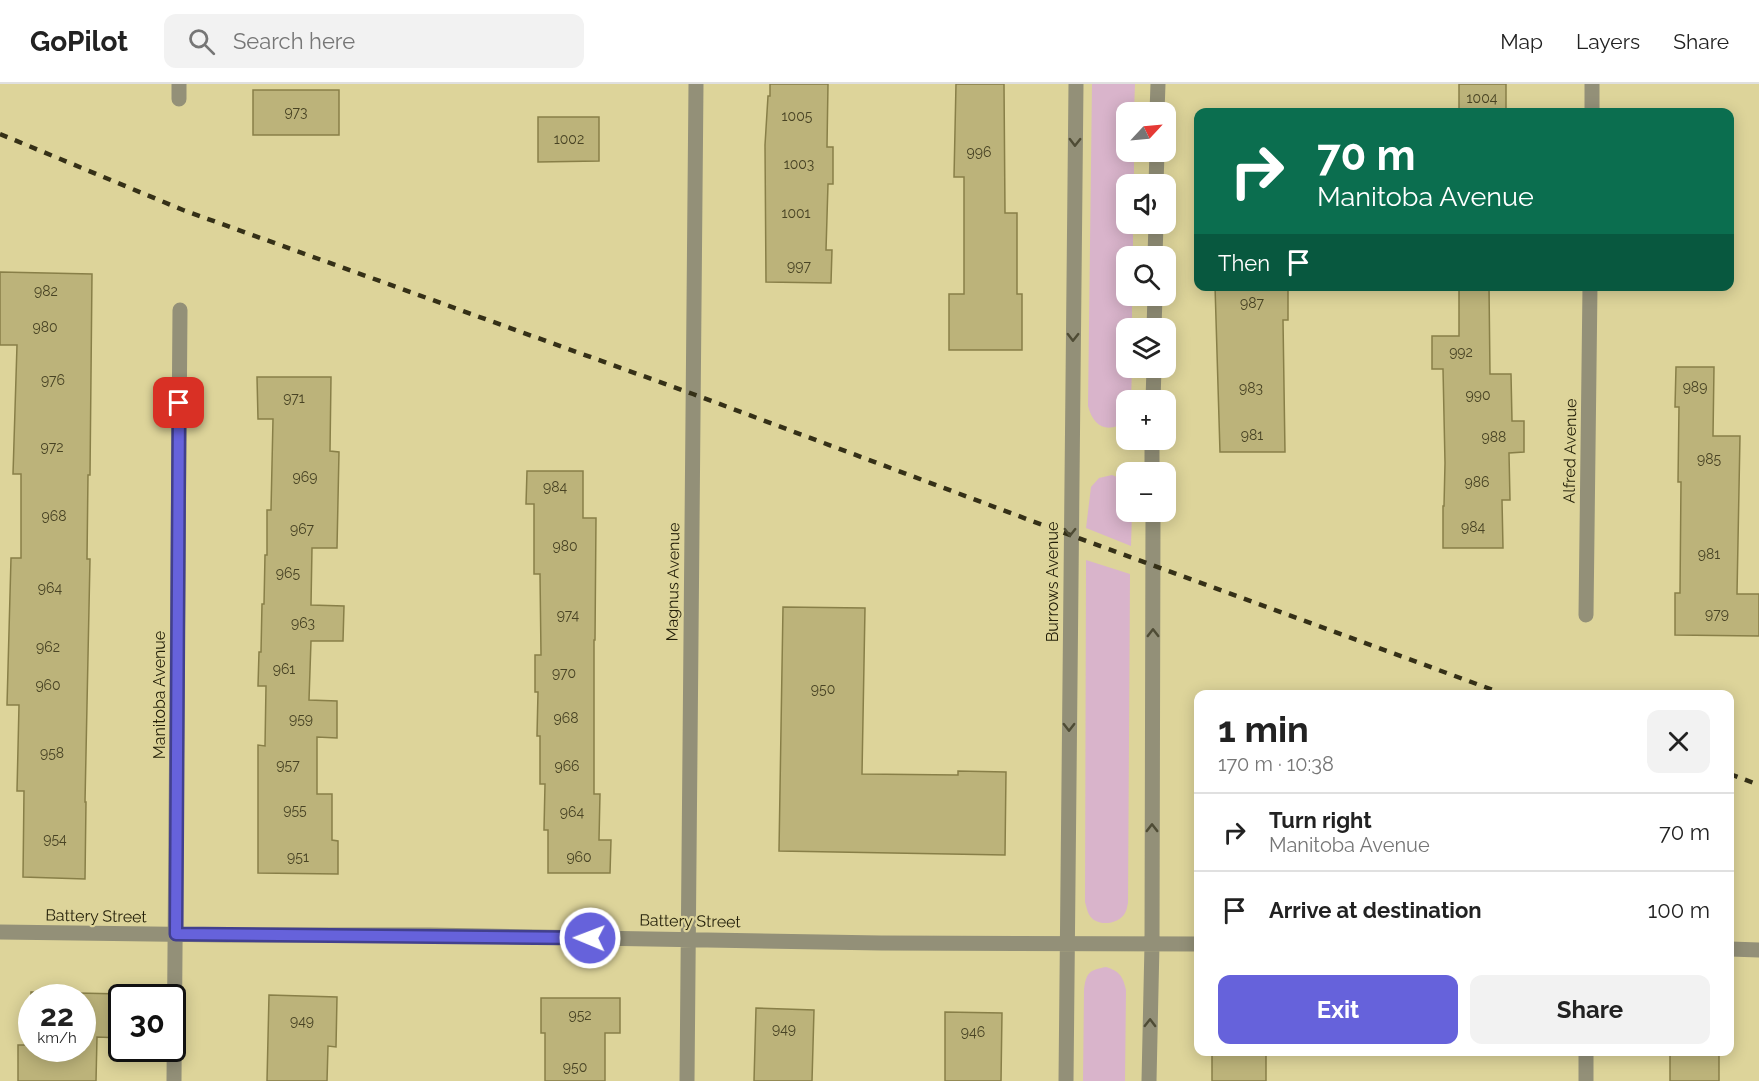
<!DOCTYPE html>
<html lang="en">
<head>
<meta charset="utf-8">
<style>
	body { margin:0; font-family:Raleway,sans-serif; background:#f2f2f2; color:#222; height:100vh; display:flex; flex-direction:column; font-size:22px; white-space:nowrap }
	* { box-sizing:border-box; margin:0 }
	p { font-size:20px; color:#767676 }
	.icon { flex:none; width:33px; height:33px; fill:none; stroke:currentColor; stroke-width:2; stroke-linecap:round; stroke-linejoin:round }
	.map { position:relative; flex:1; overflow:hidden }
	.details { position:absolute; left:1194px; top:606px; width:540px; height:366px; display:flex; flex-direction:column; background:#fff; border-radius:12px; box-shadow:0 3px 15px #0003 }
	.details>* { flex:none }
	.guide { position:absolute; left:1194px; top:24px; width:540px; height:183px; border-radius:12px; box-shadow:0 3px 15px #0003; background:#0b6e4f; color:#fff; overflow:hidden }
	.needle { width:39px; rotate:64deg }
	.fabs { position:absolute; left:1116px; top:18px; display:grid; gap:12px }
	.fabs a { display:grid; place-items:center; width:60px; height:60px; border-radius:12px; background:#fff; box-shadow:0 3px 15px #0003; font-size:30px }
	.speed { position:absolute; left:18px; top:900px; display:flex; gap:12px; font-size:30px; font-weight:700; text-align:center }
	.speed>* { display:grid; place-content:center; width:78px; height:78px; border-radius:50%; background:#fff; box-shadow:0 3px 15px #0003; line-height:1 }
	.speed small { font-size:15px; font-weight:400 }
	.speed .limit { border:3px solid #111; border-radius:9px; background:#fff; color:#111 }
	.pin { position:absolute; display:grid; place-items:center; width:51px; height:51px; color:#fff; margin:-26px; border-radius:12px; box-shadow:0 3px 9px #0006 }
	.me { position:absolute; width:66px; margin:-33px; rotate:271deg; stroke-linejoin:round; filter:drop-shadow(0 0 4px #0008) }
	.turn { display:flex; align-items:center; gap:21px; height:126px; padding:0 24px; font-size:27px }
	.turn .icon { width:78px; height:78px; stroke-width:2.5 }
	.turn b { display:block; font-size:42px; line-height:51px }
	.then { display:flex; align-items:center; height:57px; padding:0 24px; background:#0003; gap:12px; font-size:22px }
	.round { display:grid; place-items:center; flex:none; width:63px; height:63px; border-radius:12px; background:#f2f2f2 }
	.summary { display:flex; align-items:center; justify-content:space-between; height:102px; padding:0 24px }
	h1 { font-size:36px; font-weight:700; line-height:45px }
	.action { display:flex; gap:12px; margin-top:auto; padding:12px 24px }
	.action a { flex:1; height:69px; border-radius:12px; background:#6662db; color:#fff; font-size:24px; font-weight:700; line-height:69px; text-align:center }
	.action a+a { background:#f2f2f2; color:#222 }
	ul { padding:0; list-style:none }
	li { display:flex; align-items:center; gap:18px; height:78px; padding:0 24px; border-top:2px solid #e0e0e0 }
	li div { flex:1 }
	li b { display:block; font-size:22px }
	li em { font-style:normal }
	header { display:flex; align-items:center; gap:36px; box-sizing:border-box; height:84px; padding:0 30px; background:#fff; border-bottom:2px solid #e0e0e0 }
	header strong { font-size:28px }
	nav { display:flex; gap:33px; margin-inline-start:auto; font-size:21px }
	.search { width:420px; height:54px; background:#f2f2f2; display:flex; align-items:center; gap:15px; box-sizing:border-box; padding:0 21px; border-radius:12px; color:#767676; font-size:22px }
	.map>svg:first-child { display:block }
	.green { fill:#d9b4cb }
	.building { fill:#bcb37a; stroke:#887f48; stroke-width:1.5; fill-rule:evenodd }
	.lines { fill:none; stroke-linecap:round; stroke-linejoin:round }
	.minor { stroke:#939078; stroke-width:15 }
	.rail { stroke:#353017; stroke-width:4.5; stroke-dasharray:8 8; stroke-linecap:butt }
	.oneway { stroke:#4f4c35 }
	.route-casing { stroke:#42408e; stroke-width:15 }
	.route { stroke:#6662db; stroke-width:10 }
	.labels { text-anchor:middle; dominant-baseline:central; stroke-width:4.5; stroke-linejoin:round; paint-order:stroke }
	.number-label { font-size:14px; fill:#484324 }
	.street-label { font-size:16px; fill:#221e08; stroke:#ddd49a }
</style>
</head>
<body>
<header>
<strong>GoPilot</strong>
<div class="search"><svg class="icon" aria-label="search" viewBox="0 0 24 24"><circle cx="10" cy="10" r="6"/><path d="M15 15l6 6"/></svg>Search here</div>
<nav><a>Map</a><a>Layers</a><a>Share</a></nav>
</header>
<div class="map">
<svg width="1759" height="997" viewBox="0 0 1759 997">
	<rect width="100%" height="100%" fill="#ddd49a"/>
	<path class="green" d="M1092 0H1135L1134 28H1126V68H1134V100H1126V140H1133V172H1126V212H1132V244H1126V284H1132L1131 316H1126V336C1109 351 1093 343 1088 322Z
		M1112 391 1122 395 1126 400V428H1132L1131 462 1086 444 1091 403 1099 394Z
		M1086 476 1130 490 1128 819C1127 822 1127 826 1125 829 1120 839 1103 842 1094 836 1088 832 1087 825 1085 818Z
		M1106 883C1119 887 1123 892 1126 906L1125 997H1083L1084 906C1086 889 1089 886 1106 883Z"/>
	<path class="building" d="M770 0H828L827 63H833V100H828L826 166H832L831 199 766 198 765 61 768 12H770Z
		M956 0H1004L1005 129H1017V210H1022V266H949V210H964V93H954Z
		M1459 0H1506V28H1459Z
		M253 6H339V51H253Z
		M538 33H599V77L538 78Z
		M0 188 92 190 90 391H88L87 475H90L85 718H86L85 795 23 793 24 707H17L19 621H7L11 474H21V390H13L17 261H0Z
		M1215 202H1288V236H1283L1285 368H1220Z
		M1459 202H1489L1490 290H1511L1512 337H1524V368L1509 369 1510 416H1502L1503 464H1443V422H1444L1445 379 1443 285H1432V252H1459Z
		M1676 283H1714L1713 352H1740L1737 510H1759V552L1675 551V509H1680L1681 398H1678L1679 323H1675Z
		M257 293H331L330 367 339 368 337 464H312L311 521 344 522 343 557H311L309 616 337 617V654L317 653V710H332V756L338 757V790L258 789V661L265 662 266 602H258L259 568H261L262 520H264L265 471H267V426H271L273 335H258Z
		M527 387H583V434H596L595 556H594V710H600L599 756H611L610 789H548V746H544L545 700H540V652H537L538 608H535V571H541L540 490H534V420H526Z
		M783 523 865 524 862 690 958 691V687L1006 688 1005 771 779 767Z
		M31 908 122 910V954L97 953 96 997H18V961H30ZM32 914H82V964H32Z
		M269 911 337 913 336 963 328 962 327 997H267Z
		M541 914H620V949H605V997H545V949H541Z
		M756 924 814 926 812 997H754Z
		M945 928 1002 929 1001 997H945Z
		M1212 968H1266V997H1212Z
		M1670 968H1719V997H1670Z"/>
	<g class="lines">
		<path class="minor" d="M179 15V0
			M1157 28 1158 0
			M1592 28V0
			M1156 100 1157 68
			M1155 172 1156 140
			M1154 244 1155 212
			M1153 316 1154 284
			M1152 388V356
			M1586 531 1590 202
			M0 848 226 851H430L881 859 1198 860
			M1730 865 1759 866
			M174 997 180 226
			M687 997 696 0
			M1066 997 1076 0
			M1149 997 1152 860 1153 428
			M1586 997V968"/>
		<path class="rail" d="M0 50 183 126 693 310 1032 437 1504 610
			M1730 690 1759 701"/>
	</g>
	<defs><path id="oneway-chevron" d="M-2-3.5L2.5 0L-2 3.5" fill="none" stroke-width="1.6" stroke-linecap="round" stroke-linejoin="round" transform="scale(1.5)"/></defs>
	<g class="oneway">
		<use href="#oneway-chevron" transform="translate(1075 58) rotate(91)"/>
		<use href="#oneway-chevron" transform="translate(1073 253) rotate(91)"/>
		<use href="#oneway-chevron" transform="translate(1070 448) rotate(91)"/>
		<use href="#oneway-chevron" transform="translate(1153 549) rotate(-90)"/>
		<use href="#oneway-chevron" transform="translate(1069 643) rotate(90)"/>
		<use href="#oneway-chevron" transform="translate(1152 744) rotate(-90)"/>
		<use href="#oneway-chevron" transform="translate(1150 939) rotate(-89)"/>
	</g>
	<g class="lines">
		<g class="route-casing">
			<path id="route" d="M179 319 176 850 590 854"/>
		</g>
		<use href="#route" class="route"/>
	</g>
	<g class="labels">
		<g class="number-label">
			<text x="1482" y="14">1004</text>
			<text x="296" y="28">973</text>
			<text x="797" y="32">1005</text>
			<text x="569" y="55">1002</text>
			<text x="979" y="68">996</text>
			<text x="799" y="80">1003</text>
			<text x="796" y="129">1001</text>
			<text x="799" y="182">997</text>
			<text x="46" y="207">982</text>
			<text x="1252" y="219">987</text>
			<text x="45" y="243">980</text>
			<text x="1461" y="268">992</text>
			<text x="53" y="296">976</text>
			<text x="1695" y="303">989</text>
			<text x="1251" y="304">983</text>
			<text x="1478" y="311">990</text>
			<text x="294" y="314">971</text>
			<text x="1252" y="351">981</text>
			<text x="1494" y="353">988</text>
			<text x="52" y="363">972</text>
			<text x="1709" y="375">985</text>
			<text x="305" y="393">969</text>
			<text x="1477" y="398">986</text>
			<text x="555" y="403">984</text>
			<text x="54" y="432">968</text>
			<text x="1473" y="443">984</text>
			<text x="302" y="445">967</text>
			<text x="565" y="462">980</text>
			<text x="1709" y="470">981</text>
			<text x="288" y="489">965</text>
			<text x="50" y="504">964</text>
			<text x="1717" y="530">979</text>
			<text x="568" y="531">974</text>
			<text x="303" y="539">963</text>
			<text x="48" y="563">962</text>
			<text x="284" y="585">961</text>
			<text x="564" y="589">970</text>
			<text x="48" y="601">960</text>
			<text x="823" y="605">950</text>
			<text x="566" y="634">968</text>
			<text x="301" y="635">959</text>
			<text x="52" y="669">958</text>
			<text x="288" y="681">957</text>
			<text x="567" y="682">966</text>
			<text x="295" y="726">955</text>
			<text x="572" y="728">964</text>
			<text x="55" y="755">954</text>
			<text x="298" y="773">951</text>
			<text x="579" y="773">960</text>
			<text x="580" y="931">952</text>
			<text x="302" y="937">949</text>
			<text x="784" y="945">949</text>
			<text x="973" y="948">946</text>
			<text x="575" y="983">950</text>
		</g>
		<g class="street-label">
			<text transform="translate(1570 367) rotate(-89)">Alfred Avenue</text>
			<text transform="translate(673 498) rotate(-89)">Magnus Avenue</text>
			<text transform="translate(1052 498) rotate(-90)">Burrows Avenue</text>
			<text transform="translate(159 611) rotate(-90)">Manitoba Avenue</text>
			<text transform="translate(96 832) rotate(1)">Battery Street</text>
			<text transform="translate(690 837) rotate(1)">Battery Street</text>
		</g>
	</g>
</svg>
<div class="fabs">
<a><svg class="needle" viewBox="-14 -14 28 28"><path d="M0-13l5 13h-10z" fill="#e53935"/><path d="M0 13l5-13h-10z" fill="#767676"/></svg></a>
<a><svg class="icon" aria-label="sound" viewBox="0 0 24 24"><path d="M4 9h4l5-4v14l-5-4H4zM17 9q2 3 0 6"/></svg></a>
<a><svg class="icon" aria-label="search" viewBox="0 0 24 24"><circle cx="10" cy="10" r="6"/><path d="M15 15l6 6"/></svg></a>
<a><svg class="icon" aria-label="layers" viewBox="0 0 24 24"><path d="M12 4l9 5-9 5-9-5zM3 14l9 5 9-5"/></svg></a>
<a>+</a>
<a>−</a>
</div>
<div class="speed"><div>22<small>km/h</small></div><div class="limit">30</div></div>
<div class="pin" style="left:179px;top:319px;background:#d93025"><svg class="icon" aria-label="arrive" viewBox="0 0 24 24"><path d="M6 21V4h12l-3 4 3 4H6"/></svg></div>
<svg class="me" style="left:590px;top:854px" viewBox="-20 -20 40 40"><circle r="17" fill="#6662db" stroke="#fff" stroke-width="3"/><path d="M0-11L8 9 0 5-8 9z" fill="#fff"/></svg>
<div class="guide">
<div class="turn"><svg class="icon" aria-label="right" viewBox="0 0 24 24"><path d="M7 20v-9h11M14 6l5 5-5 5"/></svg><div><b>70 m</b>Manitoba Avenue</div></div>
<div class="then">Then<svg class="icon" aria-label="arrive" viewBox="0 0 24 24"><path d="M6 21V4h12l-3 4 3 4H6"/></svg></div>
</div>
<section class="details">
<div class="summary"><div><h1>1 min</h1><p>170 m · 10:38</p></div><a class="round"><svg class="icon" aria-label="close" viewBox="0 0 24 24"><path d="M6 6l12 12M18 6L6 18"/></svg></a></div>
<ul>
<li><svg class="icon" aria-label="right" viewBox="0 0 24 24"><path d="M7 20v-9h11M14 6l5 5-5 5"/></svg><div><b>Turn right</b><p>Manitoba Avenue</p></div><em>70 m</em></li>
<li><svg class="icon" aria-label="arrive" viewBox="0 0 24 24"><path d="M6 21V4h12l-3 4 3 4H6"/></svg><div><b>Arrive at destination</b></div><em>100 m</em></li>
</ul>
<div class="action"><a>Exit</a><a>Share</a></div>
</section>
</div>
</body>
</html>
